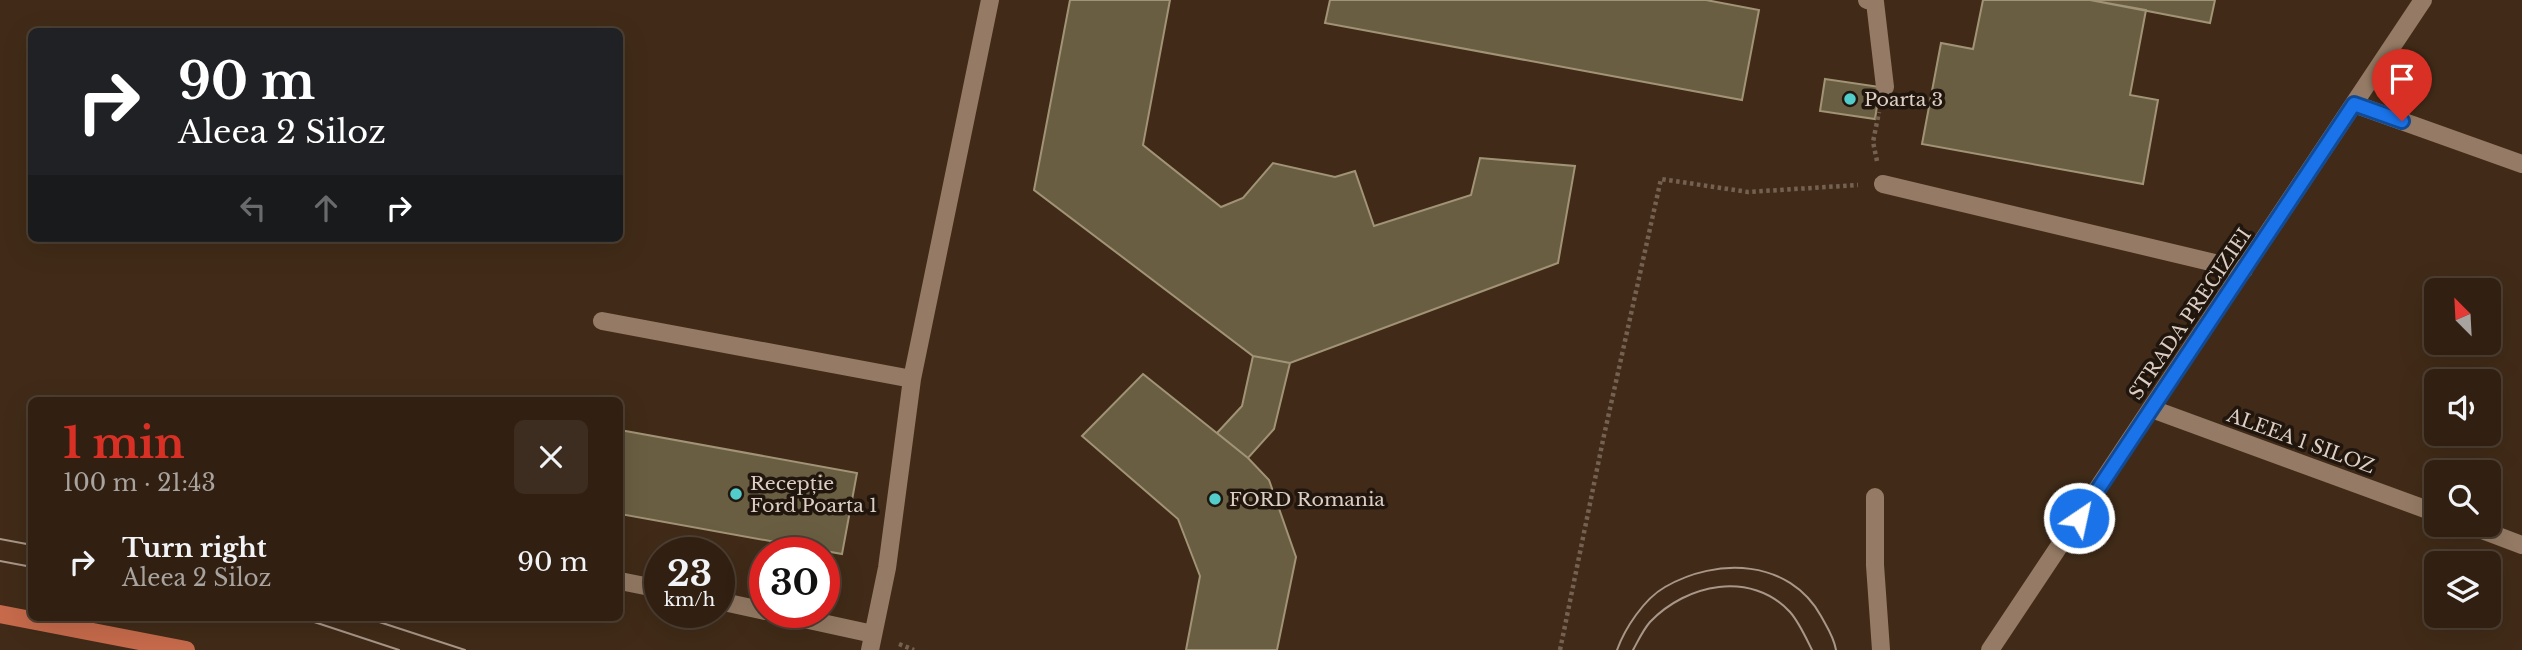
<!DOCTYPE html>
<html lang="en">
<head>
<meta charset="utf-8">
<style>
	body { margin:0; font-family:"Libre Baskerville",serif; background:#3d2d20; color:#f1f3f6; height:100vh; display:flex; flex-direction:column; font-size:26px; white-space:nowrap }
	* { box-sizing:border-box; margin:0 }
	p { font-size:23px; color:#a8a39f }
	.icon { flex:none; width:38px; height:38px; fill:none; stroke:currentColor; stroke-width:2; stroke-linecap:round; stroke-linejoin:round }
	.map { position:relative; flex:1; overflow:hidden }
	.details { position:absolute; left:28px; top:397px; width:595px; height:224px; display:flex; flex-direction:column; background:#312012; border-radius:10px; box-shadow:0 7px 28px #0002,0 0 0 2px #4c3e32 }
	.details>* { flex:none }
	.top-card { position:absolute; left:28px; top:28px; width:595px; height:214px; border-radius:10px; box-shadow:0 7px 28px #0002,0 0 0 2px #4c3e32; background:#202124; color:#fff; overflow:hidden }
	.needle { width:46px; rotate:336deg }
	.controls { position:absolute; left:2424px; top:278px; display:grid; gap:14px }
	.controls a { display:grid; place-items:center; width:77px; height:77px; border-radius:10px; background:#312012; box-shadow:0 7px 28px #0002,0 0 0 2px #4c3e32; font-size:35px }
	.speed { position:absolute; left:644px; top:537px; display:flex; gap:14px; font-size:35px; font-weight:700; text-align:center }
	.speed>* { display:grid; place-content:center; width:91px; height:91px; border-radius:50%; background:#312012; box-shadow:0 7px 28px #0002,0 0 0 2px #4c3e32; line-height:1 }
	.speed small { font-size:18px; font-weight:400 }
	.speed .limit { border:10px solid #d22; background:#fff; color:#111 }
	.pin { position:absolute; display:grid; place-items:center; width:60px; height:60px; color:#fff; margin:-72px -30px; border-radius:50% 50% 50% 0; rotate:-45deg; box-shadow:0 0 7px #0007 }
	.pin .icon { rotate:45deg }
	.me { position:absolute; width:77px; margin:-38px; rotate:34deg; stroke-linejoin:round; filter:drop-shadow(0 0 5px #0008) }
	.turn { display:flex; align-items:center; gap:24px; height:147px; padding:0 35px; font-size:32px }
	.turn .icon { width:91px; height:91px; stroke-width:2.5 }
	.turn b { display:block; font-size:49px; line-height:60px }
	.lanes { display:flex; align-items:center; height:66px; padding:0 35px; background:#0003; justify-content:center; gap:35px; direction:ltr }
	.lanes .off { opacity:.35 }
	.round { display:grid; place-items:center; flex:none; width:74px; height:74px; border-radius:10px; background:#3d2d20 }
	.overview { display:flex; align-items:center; justify-content:space-between; height:119px; padding:0 35px }
	h1 { font-size:42px; font-weight:700; line-height:52px; color:#d93025 }
	ul { padding:0; list-style:none }
	li { display:flex; align-items:center; gap:21px; height:91px; padding:0 35px }
	li div { flex:1 }
	li b { display:block; font-size:26px }
	li em { font-style:normal }
	.map>svg:first-child { display:block }
	.building { fill:#6a5e42; stroke:#a19476; stroke-width:2 }
	.lines { fill:none; stroke-linecap:round; stroke-linejoin:round }
	.path { stroke:#756151; stroke-width:4.5; stroke-dasharray:3.5 3.5; stroke-linecap:butt }
	.service { stroke:#957b65; stroke-width:18 }
	.minor { stroke:#957b65; stroke-width:18 }
	.primary { stroke:#c66a4b; stroke-width:18 }
	.tram { stroke:#a89688; stroke-width:2 }
	.route-casing { stroke:#114b97; stroke-width:18 }
	.route { stroke:#1a73e8; stroke-width:12 }
	.poi-dot { fill:#52cdcc; stroke:#20160e; stroke-width:2.5 }
	.labels { text-anchor:middle; dominant-baseline:central; stroke-width:7; stroke-linejoin:round; paint-order:stroke }
	.poi-label { font-size:19px; fill:#ddcec3; stroke:#20160e; text-anchor:start }
	.street-label { font-size:19px; fill:#ddcec3; stroke:#20160e }
</style>
</head>
<body>
<div class="map">
<svg width="2522" height="650" viewBox="0 0 2522 650">
	<rect width="100%" height="100%" fill="#412b18"/>
	<path class="building" d="M1070 0H1170L1143 145 1221 207 1243 198 1273 163 1335 177 1355 171 1374 226 1471 195 1480 158 1575 166 1558 263 1290 363 1253 356 1034 190Z
		M1330 0H1706L1759 10 1742 100 1325 23Z
		M1983 0H2090L2146 10 2130 95 2158 100 2143 184 1922 144 1941 43 1973 49Z
		M2090 0H2215L2210 23Z
		M1825 79 1880 87 1875 119 1820 111Z
		M1253 356 1290 363 1274 429 1248 458 1217 433 1242 406Z
		M1143 374 1248 458 1269 480 1296 557 1277 650H1186L1200 576 1178 519 1082 436Z
		M620 430 857 473 842 554 620 514Z"/>
	<g class="lines">
		<path class="path" d="M1877 161 1873 142 1879 112
			M899 644 914 650
			M1560 650 1603 440 1661 179 1748 192 1858 185"/>
		<path class="service" d="M1867 0 1875 2 1885 87
			M1883 184 2244 270
			M602 321 912 379
			M1875 497V565L1881 650
			M620 581 660 589
			M719 601 765 611
			M772 612 873 634
			M870 650 887 568 912 379 990 0"/>
		<path class="minor" d="M2354 104 2522 164
			M2152 409 2436 513
			M2469 525 2522 545
			M1990 650 2423 0"/>
		<path class="primary" d="M0 614 186 650"/>
		<path class="tram" d="M0 539 32 545
			M0 561 32 567
			M302 618 399 650
			M367 618 465 650
			M1617 650C1625 628 1644 599 1665 587 1717 557 1789 559 1821 616 1827 627 1834 637 1836 650
			M1633 650C1638 641 1643 630 1650 622 1686 584 1751 570 1790 612 1799 622 1806 638 1812 650"/>
	</g>
	<g class="lines">
		<g class="route-casing">
			<path id="route" d="M2079 518 2354 104 2402 121"/>
		</g>
		<use href="#route" class="route"/>
	</g>
	<g class="poi-dot">
		<circle cx="1850" cy="99" r="7"/>
		<circle cx="736" cy="494" r="7"/>
		<circle cx="1215" cy="499" r="7"/>
	</g>
	<g class="labels">
		<g class="poi-label">
			<text x="1864" y="99">Poarta 3</text>
			<text x="750" y="483">Recepție<tspan x="750" dy="22">Ford Poarta 1</tspan></text>
			<text x="1229" y="499">FORD Romania</text>
		</g>
		<g class="street-label">
			<text transform="translate(2190 314) rotate(-56)">STRADA PRECIZIEI</text>
			<text transform="translate(2301 441) rotate(20)">ALEEA 1 SILOZ</text>
		</g>
	</g>
</svg>
<div class="controls">
<a><svg class="needle" viewBox="-14 -14 28 28"><path d="M0-13l5 13h-10z" fill="#e53935"/><path d="M0 13l5-13h-10z" fill="#a8a39f"/></svg></a>
<a><svg class="icon" aria-label="sound" viewBox="0 0 24 24"><path d="M4 9h4l5-4v14l-5-4H4zM17 9q2 3 0 6"/></svg></a>
<a><svg class="icon" aria-label="search" viewBox="0 0 24 24"><circle cx="10" cy="10" r="6"/><path d="M15 15l6 6"/></svg></a>
<a><svg class="icon" aria-label="layers" viewBox="0 0 24 24"><path d="M12 4l9 5-9 5-9-5zM3 14l9 5 9-5"/></svg></a>
</div>
<div class="speed"><div>23<small>km/h</small></div><div class="limit">30</div></div>
<div class="pin" style="left:2402px;top:121px;background:#d93025"><svg class="icon" aria-label="arrive" viewBox="0 0 24 24"><path d="M6 21V4h12l-3 4 3 4H6"/></svg></div>
<svg class="me" style="left:2079px;top:518px" viewBox="-20 -20 40 40"><circle r="17" fill="#1a73e8" stroke="#fff" stroke-width="3"/><path d="M0-11L8 9 0 5-8 9z" fill="#fff"/></svg>
<div class="top-card">
<div class="turn"><svg class="icon" aria-label="right" viewBox="0 0 24 24"><path d="M7 20v-9h11M14 6l5 5-5 5"/></svg><div><b>90 m</b>Aleea 2 Siloz</div></div>
<div class="lanes"><svg class="icon off" aria-label="left" viewBox="0 0 24 24"><path d="M17 20v-9H6M10 6l-5 5 5 5"/></svg><svg class="icon off" aria-label="ahead" viewBox="0 0 24 24"><path d="M12 20V5M6 11l6-6 6 6"/></svg><svg class="icon" aria-label="right" viewBox="0 0 24 24"><path d="M7 20v-9h11M14 6l5 5-5 5"/></svg></div>
</div>
<section class="details">
<div class="overview"><div><h1>1 min</h1><p>100 m · 21:43</p></div><a class="round"><svg class="icon" aria-label="close" viewBox="0 0 24 24"><path d="M6 6l12 12M18 6L6 18"/></svg></a></div>
<ul>
<li><svg class="icon" aria-label="right" viewBox="0 0 24 24"><path d="M7 20v-9h11M14 6l5 5-5 5"/></svg><div><b>Turn right</b><p>Aleea 2 Siloz</p></div><em>90 m</em></li>
</ul>
</section>
</div>
</body>
</html>
